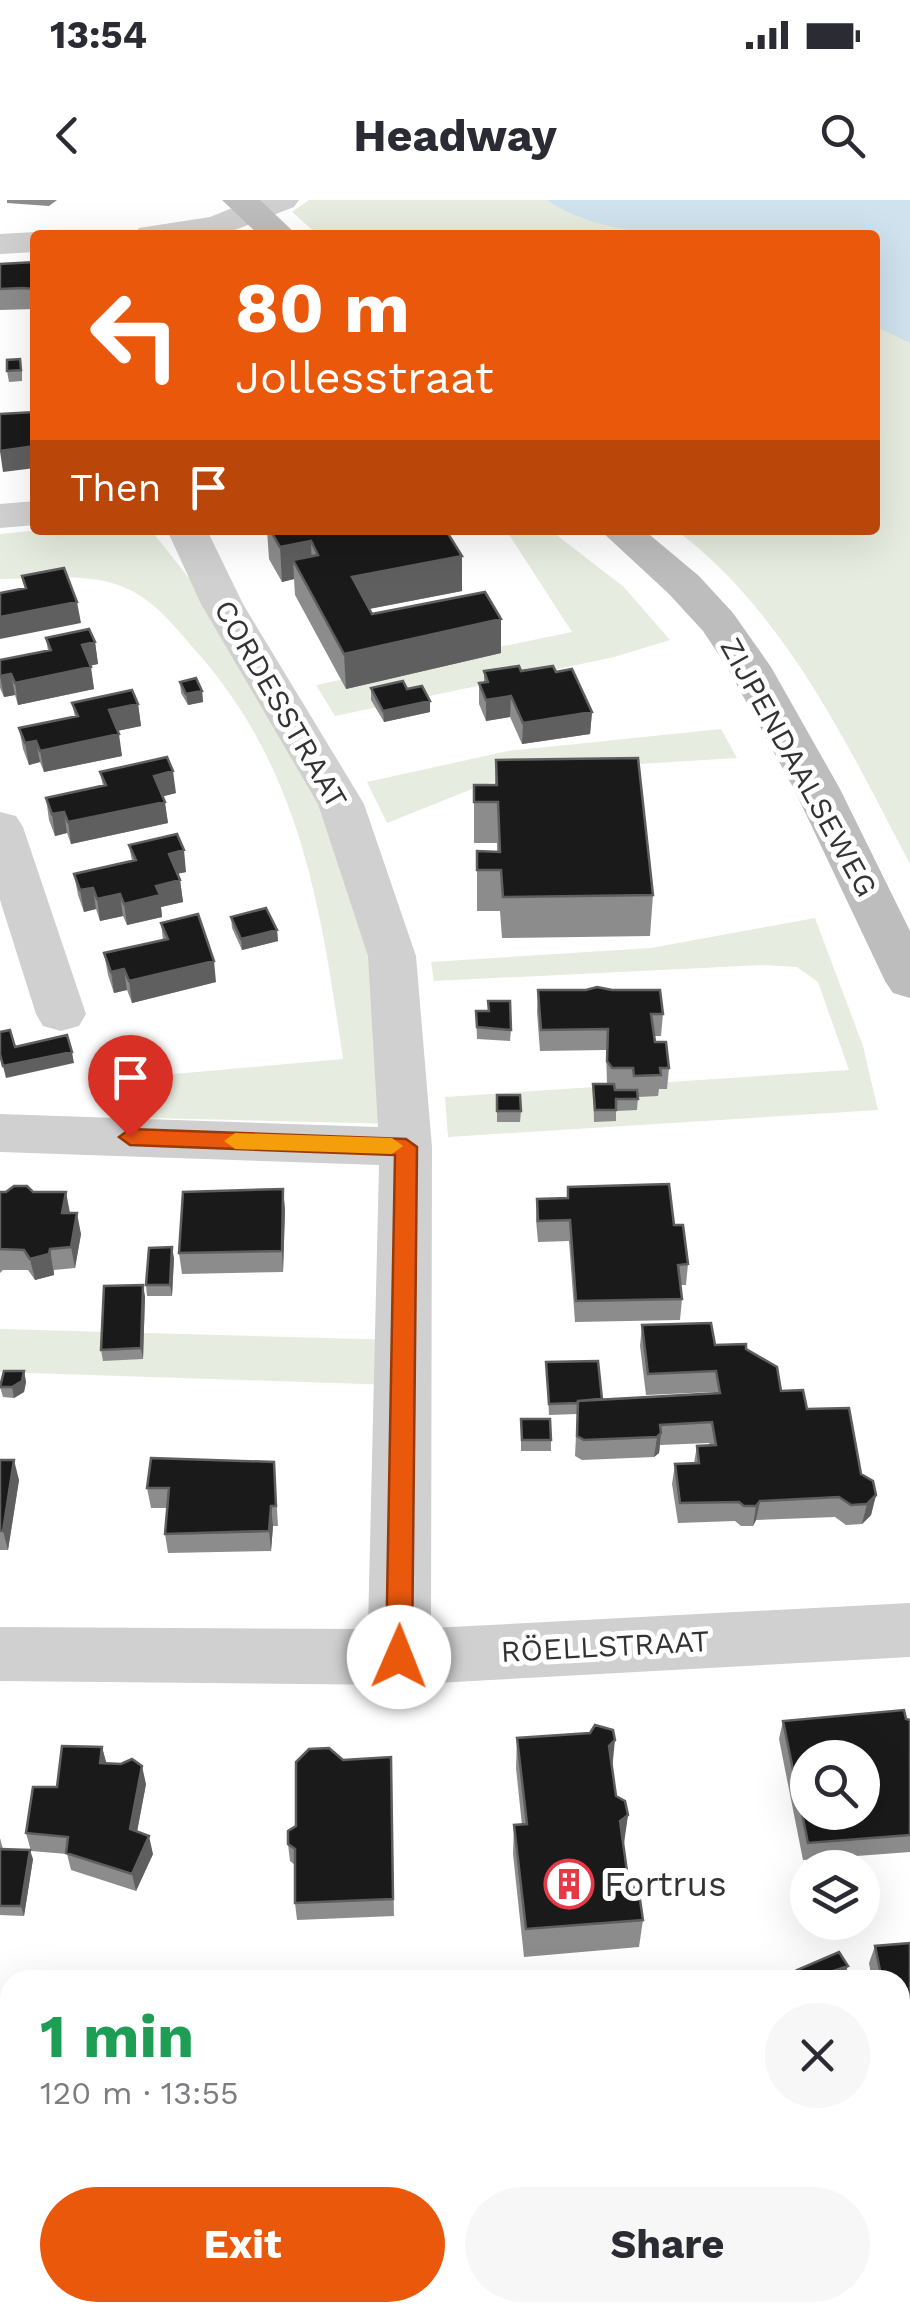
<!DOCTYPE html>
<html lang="en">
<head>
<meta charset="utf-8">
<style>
	body { margin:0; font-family:"Work Sans",sans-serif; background:#f7f7f7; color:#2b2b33; height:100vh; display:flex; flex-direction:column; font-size:38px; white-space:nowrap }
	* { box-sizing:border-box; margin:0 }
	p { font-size:32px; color:#7c7c81 }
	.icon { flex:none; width:55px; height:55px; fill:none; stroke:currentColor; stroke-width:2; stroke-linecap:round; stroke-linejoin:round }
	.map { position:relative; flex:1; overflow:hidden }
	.drawer { position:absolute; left:0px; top:1770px; width:910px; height:352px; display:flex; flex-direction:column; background:#fff; border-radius:30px 30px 0 0; box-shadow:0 10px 40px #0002 }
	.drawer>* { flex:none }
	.guide { position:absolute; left:30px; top:30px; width:850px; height:305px; border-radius:10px; box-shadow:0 10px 40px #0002; background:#ea580c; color:#fff; overflow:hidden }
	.buttons { position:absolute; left:790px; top:1540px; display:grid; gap:20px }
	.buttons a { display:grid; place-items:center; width:90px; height:90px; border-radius:50%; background:#fff; box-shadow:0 10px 40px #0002; font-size:50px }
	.pin { position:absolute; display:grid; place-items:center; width:85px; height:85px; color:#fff; margin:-102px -42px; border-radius:50% 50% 50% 0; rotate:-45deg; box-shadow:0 0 10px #0007 }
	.pin .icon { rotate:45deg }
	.me { position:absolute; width:110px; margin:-55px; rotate:1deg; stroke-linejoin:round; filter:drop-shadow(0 0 8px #0008) }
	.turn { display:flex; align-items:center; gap:35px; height:210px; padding:0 40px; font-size:45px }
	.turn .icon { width:130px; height:130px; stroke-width:2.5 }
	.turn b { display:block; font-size:70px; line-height:85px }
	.then { display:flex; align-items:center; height:95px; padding:0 40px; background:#0003; gap:20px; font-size:38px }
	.round { display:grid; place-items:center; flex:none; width:105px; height:105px; border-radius:52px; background:#f7f7f7 }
	.headline { display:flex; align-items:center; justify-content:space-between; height:170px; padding:0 40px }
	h1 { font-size:60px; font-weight:700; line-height:75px; color:#1e9e55 }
	.button { display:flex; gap:20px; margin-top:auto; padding:20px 40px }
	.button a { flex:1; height:115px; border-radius:60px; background:#ea580c; color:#fff; font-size:40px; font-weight:700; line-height:115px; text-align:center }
	.button a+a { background:#f7f7f7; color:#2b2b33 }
	.status { display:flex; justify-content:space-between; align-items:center; height:70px; padding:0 50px; background:#fff; direction:ltr }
	.status svg { height:28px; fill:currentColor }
	header { display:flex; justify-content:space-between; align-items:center; height:130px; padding:0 40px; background:#fff; font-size:45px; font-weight:700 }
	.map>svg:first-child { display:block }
	.green { fill:#e6ecdf }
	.water { fill:#cfe2ee }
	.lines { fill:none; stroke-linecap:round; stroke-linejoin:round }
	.minor { fill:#d0d0d0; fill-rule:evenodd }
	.secondary { fill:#bdbdbd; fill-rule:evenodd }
	.wall { fill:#8c8c8c }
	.shaded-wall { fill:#5f5f5f }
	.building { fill:#1a1a1a; stroke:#5f5f5f; stroke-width:2.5; fill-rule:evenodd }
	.route { fill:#ea580c; stroke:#983908; stroke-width:2.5 }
	.slow { fill:#f59e0b }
	.labels { text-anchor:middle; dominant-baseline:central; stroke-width:10; stroke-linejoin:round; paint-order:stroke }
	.street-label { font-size:30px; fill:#333; stroke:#fff }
	.near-poi-label { font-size:35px; fill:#333; stroke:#fff; text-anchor:start }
</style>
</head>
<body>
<div class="status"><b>13:54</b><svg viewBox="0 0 49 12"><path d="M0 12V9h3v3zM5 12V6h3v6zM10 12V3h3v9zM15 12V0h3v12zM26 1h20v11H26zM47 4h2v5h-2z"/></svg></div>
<header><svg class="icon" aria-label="back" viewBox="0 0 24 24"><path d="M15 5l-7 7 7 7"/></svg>Headway<svg class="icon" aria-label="search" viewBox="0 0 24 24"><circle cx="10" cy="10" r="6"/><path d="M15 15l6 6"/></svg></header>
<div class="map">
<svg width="910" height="2122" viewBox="0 0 910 2122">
	<rect width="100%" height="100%" fill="#fff"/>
	<path class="green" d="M309 0H910V664C847 544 786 413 676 330H875V35H318L292 12Z
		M41 330H151L225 424 364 668 398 924 150 918 151 876 343 859C321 708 301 568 195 450 176 428 156 402 128 389 91 371 40 379 0 379V334Z
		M506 330H550L624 387 670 440 614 457 335 516 316 485 572 432Z
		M721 529 737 558 542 570 482 585 387 623 367 582 508 551Z
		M815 718 863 846 878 910 448 937 445 897 849 870 818 782 797 767 763 765 434 781 431 762 651 748Z
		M0 1129 396 1140 395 1185 0 1172Z"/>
	<path class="water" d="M547 0H910V143L875 126V35C784 35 622 53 547 0Z"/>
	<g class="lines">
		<path class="minor" d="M252 0H299L294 7 222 35H134L139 28 210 17Z
			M35 32 48 35H35V52L0 54V34Z
			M35 301V325L0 328V304Z
			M167 330H207L243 404 364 604 416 756 432 947 431 1428 910 1403V1457L399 1485 0 1481V1427L368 1429 379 965 0 952V914L378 927 368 756 318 604 201 404Z
			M0 612 16 616 23 627 86 814 79 826 61 831 43 826 36 814 0 700Z"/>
		<path class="secondary" d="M222 0H260L297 35H259Z
			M600 330H644L699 376 733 413 771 467 840 589 910 731V798L893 793 885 781 794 589 727 467 703 431 669 394Z"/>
	</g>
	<path class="wall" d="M7 0H57L49 6 7 3Z
		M35 62V109L0 110V64Z
		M22 170V181L9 182 7 171Z
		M267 330H441L462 391 369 409 372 414 501 453 346 489 295 395 294 379 282 382 269 359Z
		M46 438 95 442 98 464 90 465 94 489 18 505 15 495 4 497 0 488V460L48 451Z
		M484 471 556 472 592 512 590 534 522 544 510 517 486 521 479 504V483L484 482Z
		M180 482 202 491 203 502 188 505 181 493Z
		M371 488 407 489 430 512 384 522 371 500Z
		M72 503 138 504 141 526 117 531 122 556 44 572 40 562 29 565 23 549 19 528 75 517Z
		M496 560 653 695 650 736 502 738 500 711H477V651L497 652V643H474V585H495Z
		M100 572 176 593 163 596 168 623 71 644 67 633 55 636 49 620 46 598 103 586Z
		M129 645 186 672 177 674 180 680 183 702 161 707 162 717 127 725 123 716 100 721 96 709 84 712 78 695 74 674 132 661Z
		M231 717 277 730 278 741 242 750 232 728Z
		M161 723 216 782 132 803 127 790 114 793 108 775 104 753 163 740Z
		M538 790 663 814 661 836H654L655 842 669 868 667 889H659L658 896 638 897 637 910 616 911V921L594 922 593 884H607L606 850 540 851 537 812Z
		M476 811 511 830 510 841 477 839Z
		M497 895 521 911 520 922H497Z
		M568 987 674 1025 688 1064 686 1085H681L682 1099 680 1120 575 1122 569 1041 538 1042 536 1020 537 999 567 998Z
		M283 989 285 1010 283 1072 182 1074 179 1053Z
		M0 992H33L70 1013 81 1034 75 1068 54 1070V1075L35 1080 28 1070H3L0 1073Z
		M174 1058 172 1096H147L146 1085Z
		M145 1096 143 1159 103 1161 101 1150Z
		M642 1125 715 1145 746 1149 781 1191 807 1209 861 1274 876 1295 871 1315 862 1324 846 1325 835 1317 756 1320 753 1326H741L735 1321 678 1323 672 1284 675 1264 694 1263 697 1246 710 1245 709 1243 660 1245 659 1253 654 1257 582 1260 575 1256 577 1214 549 1215 546 1162 602 1199 714 1193 713 1192 646 1195 640 1146Z
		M24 1171 26 1182 24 1192 14 1198 3 1197 0 1187Z
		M521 1219 551 1240V1251H521Z
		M0 1260 19 1280 8 1350H0Z
		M274 1262 278 1326H273L271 1351 168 1353 165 1334 167 1308H151L147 1288Z
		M910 1520V1652L803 1660 779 1539 783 1521Z
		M517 1538 612 1568 616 1596 628 1615 623 1644 629 1686 643 1720 639 1747 524 1757 513 1654 514 1625H522L516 1568Z
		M102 1547 106 1564 146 1584 137 1632 153 1654 136 1691 71 1670 67 1654 31 1651 26 1633 57 1587Z
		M391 1557 394 1716 297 1720 295 1703V1665L290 1661 288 1644 296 1626 343 1560Z
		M0 1638 3 1649 33 1659 24 1716 0 1715Z
		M910 1743V2114H907L900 2075V1780H872L869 1763 875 1746Z
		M797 1770 845 1774 830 1780H796Z
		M631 2112H794L791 2122H632Z
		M806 2112H890L886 2122H808Z"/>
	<path class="shaded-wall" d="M35 246V268L3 272 0 251Z
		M433 330H441L442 353 462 356V391L353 412 352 377Z
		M311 341 312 376 293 360 294 379 282 382 280 347Z
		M77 402 81 423 0 439V417Z
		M501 419V453L346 489 344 454Z
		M95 442 98 464 85 467 82 445Z
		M91 467 94 489 18 505 15 483Z
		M11 474 15 495 4 497 0 476Z
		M202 491 203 502 188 505 186 494Z
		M511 496 510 517 486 521V500Z
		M430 501V512L384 522 383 511Z
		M138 504 141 526 112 532 109 510Z
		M592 512 590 534 522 544 523 523Z
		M119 534 122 556 44 572 40 551Z
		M36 541 40 562 29 565 25 543Z
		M173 571 176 593 157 598 154 576Z
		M165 602 168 623 71 644 68 622Z
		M64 612 67 633 55 636 52 614Z
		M184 650 186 672 171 675 169 654Z
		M180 680 183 702 161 707 162 717 127 725 124 704 156 686Z
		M93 688 96 709 84 712 80 690Z
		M120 694 123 716 100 721 97 699Z
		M277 730 278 741 242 750 241 739Z
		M214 761 216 782 132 803 129 781Z
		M124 769 127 790 114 793 111 772Z
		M72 852 74 863 6 878 3 866Z
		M283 989 285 1010 283 1072 282 1051Z
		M66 992 70 1013H62Z
		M77 1013 81 1034 75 1068 71 1047Z
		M172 1047 174 1058 172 1096 170 1085Z
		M50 1049 54 1075 35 1080 30 1059Z
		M143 1085 145 1096 143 1159 141 1148Z
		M24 1171 26 1182 24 1192 14 1198 12 1187Z
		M661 1233 659 1253 654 1257 657 1237Z
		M14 1260 19 1280 8 1350 3 1331Z
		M876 1295 871 1315 862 1324 867 1304Z
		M760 1301 756 1320 753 1326 756 1306Z
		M271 1306 273 1326 271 1351 269 1331Z
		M615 1540 612 1570 609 1546Z
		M102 1547 107 1565 100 1563Z
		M142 1566 146 1584 134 1647 130 1629Z
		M628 1615 624 1644 616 1650 620 1621Z
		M149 1636 153 1654 136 1691 132 1674Z
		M30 1650 33 1659 24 1716 21 1706Z
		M848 1766 845 1774 830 1780H808Z
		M140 2112H145L144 2122H139Z"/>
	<path class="building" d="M35 62V89L22 88 0 89V64Z
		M20 159 21 170 7 171V160Z
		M35 212V246L0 251V214Z
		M270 330H440L433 332H447L462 356 352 377 372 414 485 392 501 419 344 454 293 360 318 355 311 341 280 347Z
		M64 368 77 402 0 417V393L26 388 22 376Z
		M89 429 95 442 82 445 91 467 15 483 11 474 0 476V460L51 450 46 438Z
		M519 466 521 471 553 466 556 472 572 469 592 512 523 523 511 496 486 500 479 483 488 482 484 471Z
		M196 478 202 491 186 494 180 482Z
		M403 481 407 489 422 486 430 501 383 511 371 488Z
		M132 490 138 504 109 510 119 534 40 551 36 541 25 543 19 528 78 516 72 503Z
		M167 557 173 571 154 576 165 602 68 622 64 612 52 614 46 598 106 585 100 572Z
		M638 558 653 695 503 697 501 670H477V651L500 652 498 602H474V585H497L496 560Z
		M177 634 184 650 169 654 180 680 156 686 160 695 124 704 120 694 97 699 93 688 80 690 74 674 136 660 129 645Z
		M266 708 277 730 241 739 231 717Z
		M198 714 214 761 129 781 124 769 111 772 104 753 168 739 161 723Z
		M597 787 612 790H660L663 814H651L655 842H666L669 868H660L661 875 634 876 633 868H612L607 861 608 829 541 830 538 790H586Z
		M488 801H510L511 830 477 827 476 811H489Z
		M10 830 15 847 67 835 72 852 3 866 0 854V832Z
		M593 884H614L615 890H637L638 899H616V910H595Z
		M497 895H520L521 911H497Z
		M669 984 674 1025H683L688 1064 678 1065 682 1099 576 1101 570 1020 538 1021 537 999 568 998V987Z
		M14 986H27L33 992H66L62 1013H77L71 1047 50 1049 49 1054 30 1059 24 1050 0 1049V992H6Z
		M283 989 282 1051 179 1053 183 992Z
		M172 1047 170 1085H146L149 1048Z
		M143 1085 141 1148 101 1150 104 1086Z
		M711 1123 715 1145 746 1144V1149L777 1167 781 1191 803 1190 807 1209 849 1208 861 1274 873 1281 876 1295 867 1304 851 1305 839 1297 760 1301 756 1306H744L739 1302 680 1303 675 1264 699 1263 697 1246 716 1245 712 1222 660 1225 661 1233 657 1237 584 1240 577 1236 578 1201 720 1193 716 1171 648 1174 642 1125Z
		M598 1161 602 1199 578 1201 577 1203 549 1204 546 1162Z
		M4 1171H24L22 1181 12 1187H0Z
		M521 1219H550L551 1240H522Z
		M151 1258 274 1262 276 1306H271L269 1331 165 1334 169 1288H147Z
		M0 1260H14L3 1331H0Z
		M904 1510 906 1519 910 1520V1635L808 1643 783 1521ZM808 1558H862V1612H808Z
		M595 1525 613 1530 615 1540 609 1546 616 1596 625 1601 628 1615 620 1621 629 1686H638L643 1720 526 1729 514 1625 527 1624 517 1538 590 1533Z
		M62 1546 102 1547 100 1563 121 1564 132 1559 142 1566 130 1629 149 1636 132 1674 66 1653 68 1637 26 1633 33 1587H57Z
		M329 1548 343 1560 391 1557 393 1699 295 1703V1649L288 1644V1631L296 1626V1562L309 1549Z
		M0 1649 30 1650 21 1706H0Z
		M910 1743V1921L900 1922V1780H882L875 1746Z
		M839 1752 848 1766 808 1780H803L797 1770Z
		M900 1927H910V2062L900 2009Z
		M0 2054H10V2112H140L139 2122H0Z
		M148 2112H305V2122H147Z
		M326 2112H485L486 2122H326Z
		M485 2112H531L532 2122H486Z
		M534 2112H620L621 2121 535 2122Z
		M639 2112H716L680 2116 678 2122 640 2120Z
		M761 2112H785L764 2115Z
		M814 2112H880L878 2117 861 2118 855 2113 815 2116Z"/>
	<path class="route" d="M130 929 406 939 417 947 412 1457 408 1465 399 1468 390 1465 386 1457 395 955 130 945 119 937Z"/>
	<path class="slow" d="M235 933 392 938 403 946 392 954 235 949 224 941Z"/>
	<defs>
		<g id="building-ring" transform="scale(2.5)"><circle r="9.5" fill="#fff" stroke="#e63946" stroke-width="1.5"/><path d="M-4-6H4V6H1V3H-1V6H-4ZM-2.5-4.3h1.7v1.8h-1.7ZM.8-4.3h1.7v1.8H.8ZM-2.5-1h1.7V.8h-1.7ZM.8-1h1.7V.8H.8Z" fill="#e63946"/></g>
	</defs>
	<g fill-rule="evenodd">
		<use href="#building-ring" x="569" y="1684"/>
	</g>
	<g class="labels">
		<g class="street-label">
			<text transform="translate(281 504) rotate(60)">CORDESSTRAAT</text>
			<text transform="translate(799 567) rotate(61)">ZIJPENDAALSEWEG</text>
			<text transform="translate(605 1446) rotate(-3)">RÖELLSTRAAT</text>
		</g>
		<g class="near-poi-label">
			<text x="604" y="1684">Fortrus</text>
		</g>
	</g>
</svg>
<div class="buttons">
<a><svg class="icon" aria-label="search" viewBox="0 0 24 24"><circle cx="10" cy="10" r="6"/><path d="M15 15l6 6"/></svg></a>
<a><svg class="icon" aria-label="layers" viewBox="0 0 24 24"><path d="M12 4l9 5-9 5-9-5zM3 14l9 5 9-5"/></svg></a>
</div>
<div class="pin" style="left:130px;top:937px;background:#d93025"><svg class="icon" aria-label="arrive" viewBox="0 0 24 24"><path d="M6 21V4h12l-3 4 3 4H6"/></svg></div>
<svg class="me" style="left:399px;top:1457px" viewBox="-20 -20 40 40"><circle r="19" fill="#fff"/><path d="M0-13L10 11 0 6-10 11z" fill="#ea580c"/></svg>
<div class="guide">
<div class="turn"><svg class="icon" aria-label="left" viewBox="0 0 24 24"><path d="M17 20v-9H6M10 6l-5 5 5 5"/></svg><div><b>80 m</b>Jollesstraat</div></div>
<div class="then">Then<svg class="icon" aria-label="arrive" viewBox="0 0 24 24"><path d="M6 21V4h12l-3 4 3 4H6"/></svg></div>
</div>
<section class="drawer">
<div class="headline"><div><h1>1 min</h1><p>120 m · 13:55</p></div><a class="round"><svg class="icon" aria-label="close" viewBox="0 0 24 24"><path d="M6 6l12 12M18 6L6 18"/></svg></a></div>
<div class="button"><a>Exit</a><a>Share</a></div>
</section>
</div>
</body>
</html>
